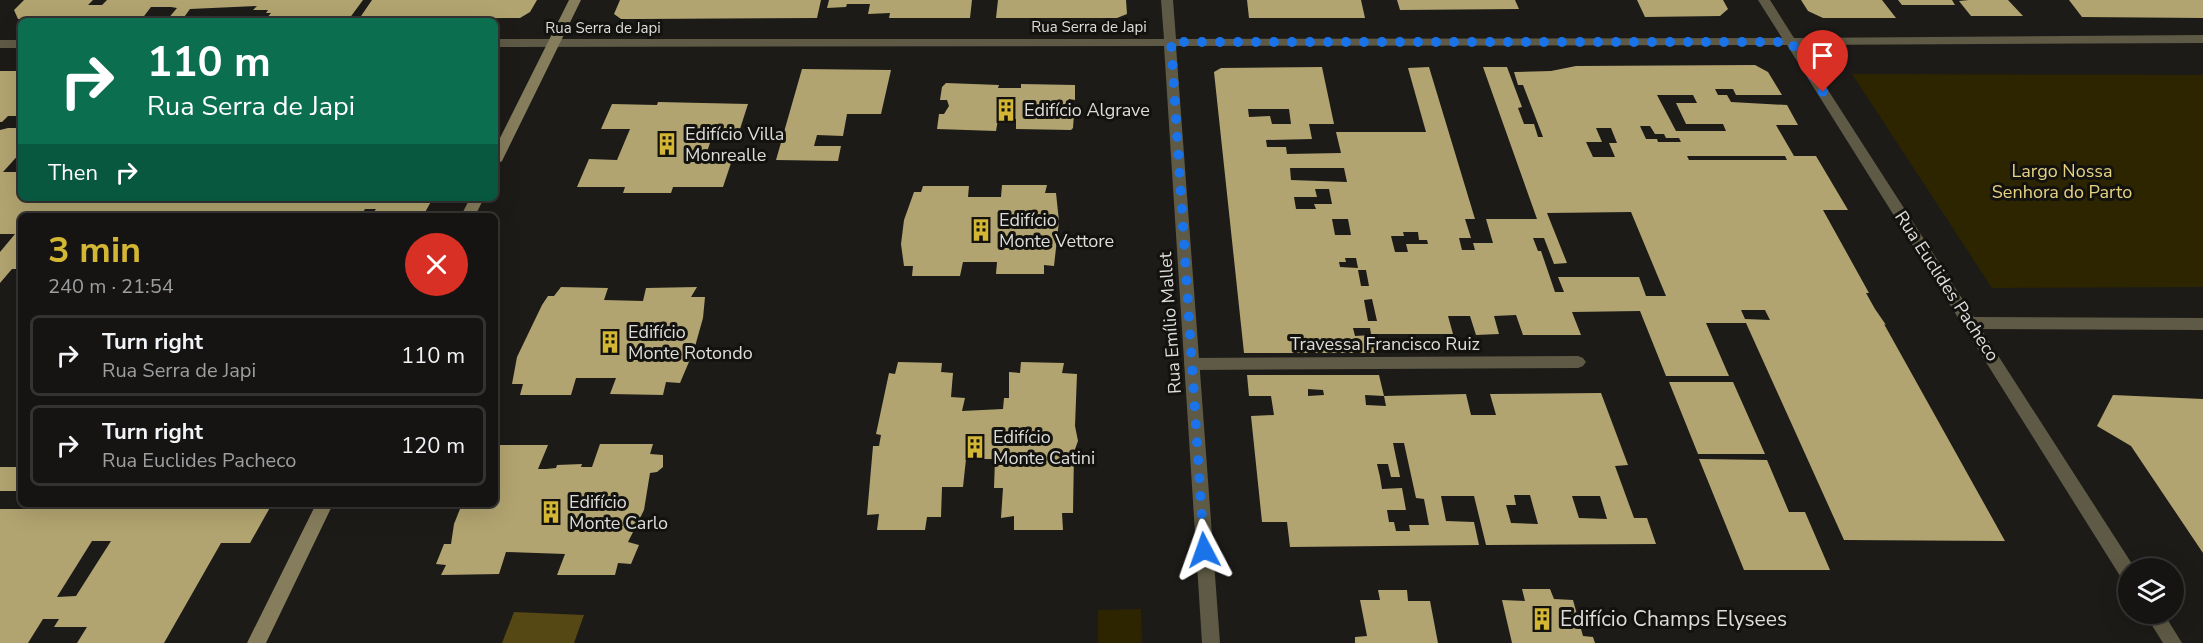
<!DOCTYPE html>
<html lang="en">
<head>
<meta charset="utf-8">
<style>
	body { margin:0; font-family:"Nunito Sans",sans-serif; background:#1e1d1b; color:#f1f3f6; height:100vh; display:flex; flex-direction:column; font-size:22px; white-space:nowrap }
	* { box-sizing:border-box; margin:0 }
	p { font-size:20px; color:#9d9e9f }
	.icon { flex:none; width:33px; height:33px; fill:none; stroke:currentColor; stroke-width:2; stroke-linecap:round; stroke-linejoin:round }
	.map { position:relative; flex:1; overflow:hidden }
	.drawer { position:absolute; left:18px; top:213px; width:480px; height:294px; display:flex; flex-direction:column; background:#151412; border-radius:9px; box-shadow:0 6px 24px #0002,0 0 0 2px #343332 }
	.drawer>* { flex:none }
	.hud { position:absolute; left:18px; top:18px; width:480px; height:183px; border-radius:9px; box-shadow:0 6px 24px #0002,0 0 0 2px #343332; background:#0b6e4f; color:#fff; overflow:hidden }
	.buttons { position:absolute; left:2118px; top:558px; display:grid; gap:12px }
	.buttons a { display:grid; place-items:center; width:66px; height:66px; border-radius:50%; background:#151412; box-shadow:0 6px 24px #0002,0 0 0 2px #343332; font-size:30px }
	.pin { position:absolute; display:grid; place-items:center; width:51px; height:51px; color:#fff; margin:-62px -26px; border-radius:50% 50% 50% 0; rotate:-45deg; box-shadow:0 0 6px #0007 }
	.pin .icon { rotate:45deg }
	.me { position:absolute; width:66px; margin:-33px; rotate:356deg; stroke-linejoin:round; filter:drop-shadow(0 0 4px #0008) }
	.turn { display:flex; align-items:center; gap:21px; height:126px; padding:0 30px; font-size:27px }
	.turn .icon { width:78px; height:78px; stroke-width:2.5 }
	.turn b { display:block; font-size:42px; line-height:51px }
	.then { display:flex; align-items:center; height:57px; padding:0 30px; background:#0003; gap:12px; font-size:22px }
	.round { display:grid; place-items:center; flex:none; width:63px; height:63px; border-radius:32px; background:#1e1d1b }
	.summary { display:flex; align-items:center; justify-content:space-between; height:102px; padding:0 30px }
	h1 { font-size:36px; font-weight:700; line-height:45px; color:#d4b635 }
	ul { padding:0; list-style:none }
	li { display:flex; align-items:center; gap:18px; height:81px; margin:0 12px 9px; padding:0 18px; border:3px solid #343332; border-radius:9px }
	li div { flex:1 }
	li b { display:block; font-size:22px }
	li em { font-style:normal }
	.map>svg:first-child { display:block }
	.green { fill:#2d2400 }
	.water { fill:#554814 }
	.building { fill:#b2a470; fill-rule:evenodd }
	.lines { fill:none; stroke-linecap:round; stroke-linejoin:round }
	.lane { fill:#5f5a45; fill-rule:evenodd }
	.street { fill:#5f5a45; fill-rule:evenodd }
	.secondary { fill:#867d5c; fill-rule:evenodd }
	.route { stroke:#1a73e8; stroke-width:10; stroke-dasharray:0 18 }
	.labels { text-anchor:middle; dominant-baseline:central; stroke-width:6; stroke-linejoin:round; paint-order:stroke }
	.far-street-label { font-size:15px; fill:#dddddb; stroke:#13120f }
	.poi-label { font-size:18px; fill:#dddddb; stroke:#13120f; text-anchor:start }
	.park-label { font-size:18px; fill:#e6d283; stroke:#13120f }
	.street-label { font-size:18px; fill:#dddddb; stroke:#13120f }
	.near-poi-label { font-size:21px; fill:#dddddb; stroke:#13120f; text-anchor:start }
</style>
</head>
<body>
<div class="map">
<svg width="2203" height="643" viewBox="0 0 2203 643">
	<rect width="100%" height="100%" fill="#1c1b18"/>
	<path class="green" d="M1852 74 2203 75V287L1992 288Z
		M1141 609 1142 643H1098V610Z"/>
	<path class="water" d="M514 612 584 615 574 643H502Z"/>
	<path class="building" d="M24 0H93L88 5H102L107 0H363L349 19H266L271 13H266L268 10H253L257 6 190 9 182 20H167L177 8 171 7H151L141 20 18 19 14 10Z
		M372 0H537L530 12 520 18 359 19Z
		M620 0H821L817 18 637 19H621L614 14Z
		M829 0H972L970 18H889L890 13 868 14 870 4H847L846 7 827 8Z
		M998 0H1126L1127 14 1117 18H996Z
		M1247 0H1361L1365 18H1249Z
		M1397 0H1515L1519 9 1400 10Z
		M1637 0H1723L1728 9 1720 16 1645 17Z
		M1801 0H1882L1896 18H1823L1808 11Z
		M1898 0H1952L1955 5H1902Z
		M1969 0H2008L2023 16H1971L1959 1Z
		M2069 0H2203V18L2082 17Z
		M1755 65 1768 72 1782 95H1736L1733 89H1715L1718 95H1727L1731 102 1787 105 1798 125H1776L1794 156H1816L1848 210H1823L1869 293H1866L1875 309 1886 325 1884 324 2005 541 1844 540 1746 323H1706L1729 376H1666L1640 311 1572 312 1581 335H1523L1516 315 1494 316 1499 334 1476 335 1470 316H1448L1453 334H1371L1370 328H1353L1355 336 1372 335 1375 353H1244L1214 72 1221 68 1322 67 1334 124H1309L1312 139 1266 140 1267 147H1286L1287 154 1341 153 1336 132H1426L1408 68 1429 67 1475 219H1465L1471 238H1459L1462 250H1475L1473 243H1493L1486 219H1537L1483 67H1507L1522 107 1518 108 1524 124H1534L1538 137H1543L1523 85H1518L1514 72 1551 71 1576 66ZM1657 95H1693L1697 103H1676L1686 124H1723L1726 131H1676ZM1248 109H1289L1291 124H1272L1270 116 1249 117ZM1640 126H1650L1655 134H1664L1666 138H1679L1681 142H1658L1657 139H1646ZM1596 128H1611L1617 143H1609L1615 157H1593L1586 142H1602ZM1687 156H1785L1787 160H1689ZM1290 168H1344L1347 182 1291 180ZM1315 189H1329L1332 204H1314L1316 209H1296L1294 197H1317ZM1631 212 1666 296H1646L1639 277H1558L1564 292H1555L1541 251H1538L1533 238H1544L1554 264 1567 263 1547 213ZM1332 219H1348L1351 235H1335ZM1403 232H1418L1419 240H1427L1428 244H1406L1408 252H1395L1391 236H1404ZM1345 258H1356L1358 268 1340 267 1339 262H1346ZM1358 270H1366L1369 286H1361ZM1372 299 1377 321H1368L1364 300ZM1741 310H1765L1770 320 1745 319Z
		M802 69 891 70 881 114H847L843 136 817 135 814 146H841L838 161 776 160Z
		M0 71H21V116H8L2 122H0Z
		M946 83 999 85 998 88H1021V84L1075 85V100L1069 99 1064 106 1069 114H1074L1073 128 1071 130 1016 129V119H998L996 131 937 129 939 114H944L949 106 947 100H940L942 87Z
		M658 102 748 104 740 129H715L704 160H732L723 187H673L671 193H623L625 187H577L589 159 617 160 630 129H601L612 104 657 105Z
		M8 128H21V152L3 172H21V198H433L423 216H371L376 209H365L361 216H170L173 213H163L160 216H21V269H12L0 283V252L15 234H0V130Z
		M1002 185H1047L1045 193H1056L1059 221 1054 266 1044 265V274H996L997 262H963L960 276H912L913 266H904L901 244 904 220 914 192H921L923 186H969L968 197H1001Z
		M561 287 608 288 604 300 643 301 646 288 697 287 691 297H705L703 318 694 350 680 383 666 382 663 395 610 394 616 378H576L571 395H520L523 384H512L517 357 542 305 548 296H554Z
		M898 362 942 363 941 372 953 373 951 397 965 398 962 411 1003 409 1004 398H1009V372L1020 373 1021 362 1064 363 1062 373 1077 374 1075 426 1078 441 1074 452 1073 513H1062L1063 530H1014V516L1001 518 1003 488H994L995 459H966L963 487H942L941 517H927L925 530H877L879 514 867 515 873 446H879L881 435 876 434 889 373 895 374Z
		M1247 375H1379L1384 396 1466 394 1471 415H1496L1490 394 1601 393 1628 465 1615 466 1634 518H1647L1656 544 1486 545 1474 496H1441L1446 521 1474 522 1479 545 1290 547 1287 522H1262L1251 416 1274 415 1271 396H1249ZM1308 389 1323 390 1324 395 1308 396ZM1365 395 1384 396 1386 406 1366 405ZM1393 443H1404L1416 498 1424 499 1429 525H1409L1410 531H1396L1394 522H1389L1387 510H1406L1402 488 1382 489 1380 477 1377 464H1388L1391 477H1400ZM1514 495H1530L1538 524 1511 523 1506 505H1516ZM1572 496H1600L1607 519 1579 518Z
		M1669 382H1733L1765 454H1698Z
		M2113 395 2203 399V553L2131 446 2097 426Z
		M600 444H653L650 454 663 455V467L657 472 650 473 644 510 628 542 639 545 631 564 618 563 615 575H557L565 554 506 552 499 574 441 575 446 565 436 564 444 544H451L454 524 462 504H495V445H548L538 469H546L556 468 557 465 582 464 581 467H592Z
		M1699 459 1767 460 1789 512H1805L1830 570H1744Z
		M0 467H21V491H0Z
		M68 504H272L250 543H221L164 643H77L87 627H54L59 619H43L28 643H0V509H64ZM92 541H111L76 596 57 597Z
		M1522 589H1550L1554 599 1573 600 1583 636 1593 637 1595 643H1512L1502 600 1525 601Z
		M1378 590H1407L1408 601H1430L1438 643H1355V637L1367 636 1360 600H1380Z"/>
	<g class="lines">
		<path class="lane" d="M1578 356 1583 358 1586 362 1583 366 1578 368 1192 370 1187 368 1184 364 1187 360 1192 358Z"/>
		<path class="street" d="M1161 0H1173L1176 39 1782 38 1758 0H1770L1794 38 2203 35V43L1799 45 1974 317 2203 318V330L1981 329 2134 567 2128 568V581L2122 579 1787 45 1176 46 1220 643H1202L1164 46 495 47V39H1164Z
			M0 40H21V48H0Z
			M2145 614H2164L2182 643H2163Z"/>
		<path class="secondary" d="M569 0H581L502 161 495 165V148Z
			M470 198H484L475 216H461Z
			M316 504H333L266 643H247Z"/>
	</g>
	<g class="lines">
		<path class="route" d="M1204 550 1171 42H1791L1823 92"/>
	</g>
	<defs>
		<g id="building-bare" transform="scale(1.8)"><path d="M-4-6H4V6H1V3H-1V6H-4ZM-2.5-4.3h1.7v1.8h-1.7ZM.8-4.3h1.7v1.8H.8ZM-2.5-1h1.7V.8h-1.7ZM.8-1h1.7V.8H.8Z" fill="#d4b635" stroke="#13120f" stroke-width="2.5" paint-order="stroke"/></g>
	</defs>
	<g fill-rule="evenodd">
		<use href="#building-bare" x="1006" y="110"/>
		<use href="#building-bare" x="667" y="144"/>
		<use href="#building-bare" x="981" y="230"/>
		<use href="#building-bare" x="610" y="342"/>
		<use href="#building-bare" x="975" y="447"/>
		<use href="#building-bare" x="551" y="512"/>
		<use href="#building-bare" x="1542" y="619"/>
	</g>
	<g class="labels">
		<g class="far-street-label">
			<text x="1089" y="27">Rua Serra de Japi</text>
			<text x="603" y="28">Rua Serra de Japi</text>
		</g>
		<g class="poi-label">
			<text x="1024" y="110">Edifício Algrave</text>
			<text x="685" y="134">Edifício Villa<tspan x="685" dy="21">Monrealle</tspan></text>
			<text x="999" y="220">Edifício<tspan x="999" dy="21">Monte Vettore</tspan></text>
			<text x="628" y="332">Edifício<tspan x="628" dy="21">Monte Rotondo</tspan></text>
			<text x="993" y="437">Edifício<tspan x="993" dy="21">Monte Catini</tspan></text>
			<text x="569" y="502">Edifício<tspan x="569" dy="21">Monte Carlo</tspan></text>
		</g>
		<g class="park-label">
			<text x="2062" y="171">Largo Nossa<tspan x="2062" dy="21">Senhora do Parto</tspan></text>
		</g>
		<g class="street-label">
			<text transform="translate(1947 286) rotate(57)">Rua Euclides Pacheco</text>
			<text transform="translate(1170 323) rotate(-94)">Rua Emílio Mallet</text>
			<text x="1385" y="344">Travessa Francisco Ruiz</text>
		</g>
		<g class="near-poi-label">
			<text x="1560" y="619">Edifício Champs Elysees</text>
		</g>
	</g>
</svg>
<div class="buttons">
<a><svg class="icon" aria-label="layers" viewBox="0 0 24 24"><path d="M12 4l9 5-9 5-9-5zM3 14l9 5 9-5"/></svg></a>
</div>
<div class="pin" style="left:1823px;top:92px;background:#d93025"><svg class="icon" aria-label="arrive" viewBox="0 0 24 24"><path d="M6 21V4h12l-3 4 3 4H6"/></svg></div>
<svg class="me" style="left:1204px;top:550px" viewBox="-20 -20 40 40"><path d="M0-17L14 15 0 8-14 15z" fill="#1a73e8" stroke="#fff" stroke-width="4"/></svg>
<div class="hud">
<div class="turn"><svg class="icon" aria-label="right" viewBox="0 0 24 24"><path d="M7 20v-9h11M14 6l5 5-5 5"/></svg><div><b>110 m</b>Rua Serra de Japi</div></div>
<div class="then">Then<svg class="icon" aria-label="right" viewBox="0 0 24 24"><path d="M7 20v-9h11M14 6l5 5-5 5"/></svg></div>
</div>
<section class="drawer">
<div class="summary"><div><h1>3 min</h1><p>240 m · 21:54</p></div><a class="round" style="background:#d93025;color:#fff"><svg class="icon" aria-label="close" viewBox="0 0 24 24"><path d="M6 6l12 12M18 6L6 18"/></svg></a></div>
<ul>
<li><svg class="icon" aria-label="right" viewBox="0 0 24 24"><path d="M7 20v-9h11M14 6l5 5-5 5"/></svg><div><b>Turn right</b><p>Rua Serra de Japi</p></div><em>110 m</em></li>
<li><svg class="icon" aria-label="right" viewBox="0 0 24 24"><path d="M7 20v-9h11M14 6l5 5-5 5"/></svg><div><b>Turn right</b><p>Rua Euclides Pacheco</p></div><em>120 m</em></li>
</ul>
</section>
</div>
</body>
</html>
